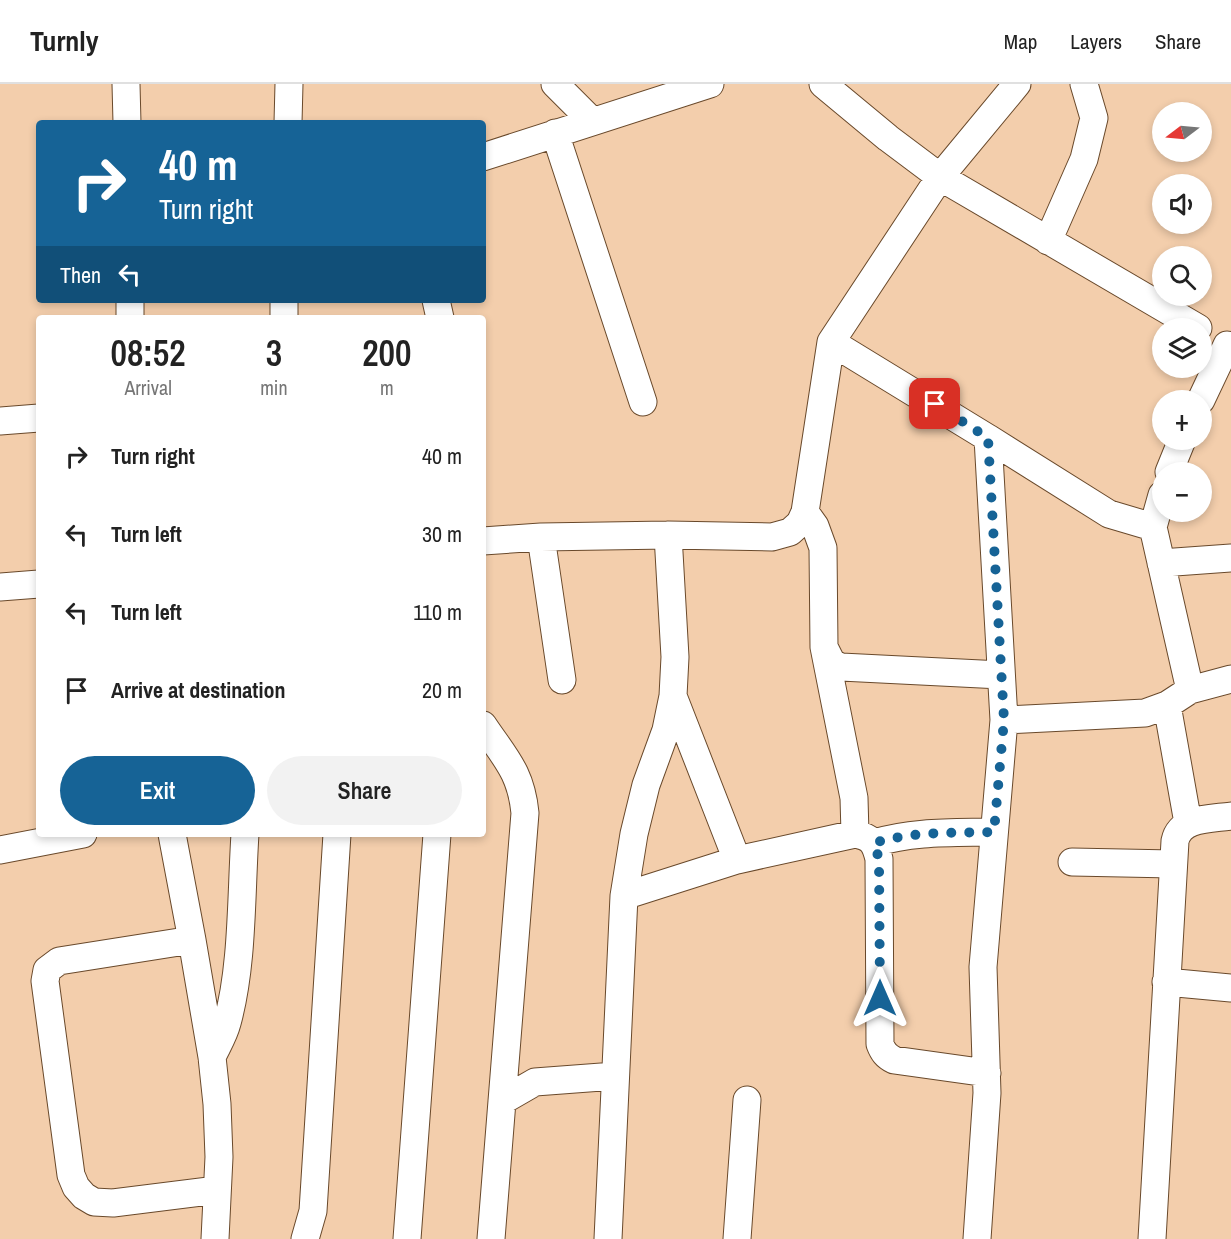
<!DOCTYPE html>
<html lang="en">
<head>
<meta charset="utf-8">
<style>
	body { margin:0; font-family:"Archivo Narrow",sans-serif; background:#f2f2f2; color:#222; height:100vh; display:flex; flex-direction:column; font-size:22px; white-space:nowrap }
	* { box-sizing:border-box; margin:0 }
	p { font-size:20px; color:#767676 }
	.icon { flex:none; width:33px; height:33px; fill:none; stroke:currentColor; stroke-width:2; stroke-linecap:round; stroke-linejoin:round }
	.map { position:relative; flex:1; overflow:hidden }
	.drawer { position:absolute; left:36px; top:231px; width:450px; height:522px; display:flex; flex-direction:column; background:#fff; border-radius:6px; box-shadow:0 3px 9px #0003 }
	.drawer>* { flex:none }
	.top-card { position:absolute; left:36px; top:36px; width:450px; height:183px; border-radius:6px; box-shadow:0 3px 9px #0003; background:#166396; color:#fff; overflow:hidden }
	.needle { width:39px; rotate:254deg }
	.buttons { position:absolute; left:1152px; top:18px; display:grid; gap:12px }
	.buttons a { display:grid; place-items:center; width:60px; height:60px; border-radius:50%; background:#fff; box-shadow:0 3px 9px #0003; font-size:30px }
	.pin { position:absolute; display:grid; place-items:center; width:51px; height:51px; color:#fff; margin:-26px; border-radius:12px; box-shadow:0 3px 9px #0006 }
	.me { position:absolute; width:66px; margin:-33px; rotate:0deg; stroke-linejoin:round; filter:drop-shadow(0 0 4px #0008) }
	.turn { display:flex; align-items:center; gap:21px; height:126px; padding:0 24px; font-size:27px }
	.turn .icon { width:78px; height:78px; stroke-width:2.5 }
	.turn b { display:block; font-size:42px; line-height:51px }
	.then { display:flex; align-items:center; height:57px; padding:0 24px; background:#0003; gap:12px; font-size:22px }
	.eta { display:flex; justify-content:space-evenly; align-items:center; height:102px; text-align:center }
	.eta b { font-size:36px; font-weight:600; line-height:42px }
	.button { display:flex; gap:12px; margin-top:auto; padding:12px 24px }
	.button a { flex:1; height:69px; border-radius:36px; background:#166396; color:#fff; font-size:24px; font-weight:600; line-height:69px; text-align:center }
	.button a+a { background:#f2f2f2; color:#222 }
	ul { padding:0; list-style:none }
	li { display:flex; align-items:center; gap:18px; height:78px; padding:0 24px }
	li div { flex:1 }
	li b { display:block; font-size:22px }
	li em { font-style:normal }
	header { display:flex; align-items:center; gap:36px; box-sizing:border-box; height:84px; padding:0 30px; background:#fff; border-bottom:2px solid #e0e0e0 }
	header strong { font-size:28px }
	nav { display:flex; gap:33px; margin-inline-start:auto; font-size:21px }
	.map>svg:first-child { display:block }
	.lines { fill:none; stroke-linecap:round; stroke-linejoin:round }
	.minor-casing { stroke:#69492b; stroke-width:29 }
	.minor { stroke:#fff; stroke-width:27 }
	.route { stroke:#166396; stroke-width:10; stroke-dasharray:0 18 }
</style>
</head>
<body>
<header>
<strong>Turnly</strong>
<nav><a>Map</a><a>Layers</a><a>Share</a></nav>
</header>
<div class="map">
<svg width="1231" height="1155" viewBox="0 0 1231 1155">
	<rect width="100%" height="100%" fill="#f3ceac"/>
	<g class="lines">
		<g class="minor-casing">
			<path id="minor" d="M126 0 127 39
				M555 0 592 37
				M823 0 888 54 940 93 1198 244
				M288 39 289 0
				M555 49 643 318
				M483 73 710 0
				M1048 157 1084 75 1094 34 1084 0
				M130 216V234
				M436 216 440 234
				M284 234V216
				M831 258 988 354
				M1201 316 1227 261
				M0 337 39 334
				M1169 388 1182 356
				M805 428 815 442 823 464 824 563 832 579 841 583 1001 591
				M1153 443 1190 606 1231 595
				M541 453 562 596
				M483 457 541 453 668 451 772 453 790 448 800 439 805 428 831 258 940 93 1017 0
				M1161 479 1231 474
				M0 503 39 500
				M824 563 854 714 855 750
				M673 612 737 776
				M1167 621 1188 739
				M1004 636 1145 629 1167 621 1190 606
				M483 641C505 674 521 688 525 729L491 1155
				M172 750 192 856 212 973 217 1020 219 1073 215 1155
				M874 759C914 747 953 749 994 748
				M0 766 83 750
				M1072 778 1173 780
				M624 812 737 776 855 750C871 753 875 758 879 775L880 960C883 968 886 972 894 976L987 989
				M192 856 59 877 47 886 45 897 71 1091 76 1103 84 1112 94 1118 113 1119 217 1106
				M1166 898 1231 904
				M212 973C217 962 224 951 227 939 243 882 241 810 245 750
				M502 1017 535 998 615 992
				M305 1155 313 1127 337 750
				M407 1155 437 750
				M608 1155 624 812 634 750 646 701 666 646 673 612 675 573 668 451
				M737 1155 747 1016
				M977 1155 987 1009 983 883 1004 636 988 354 1109 430 1153 443 1162 411
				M1152 1155 1175 757C1180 733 1211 735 1231 732"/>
		</g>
		<use href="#minor" class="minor"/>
	</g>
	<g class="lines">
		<path class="route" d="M880 914 879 775 874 759C914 747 953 749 994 748L1004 636 988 354 935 320"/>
	</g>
</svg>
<div class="buttons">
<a><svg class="needle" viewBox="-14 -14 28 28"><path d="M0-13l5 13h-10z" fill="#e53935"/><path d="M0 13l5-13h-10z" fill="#767676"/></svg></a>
<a><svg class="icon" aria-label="sound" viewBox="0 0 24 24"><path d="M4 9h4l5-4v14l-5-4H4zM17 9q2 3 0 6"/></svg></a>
<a><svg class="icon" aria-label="search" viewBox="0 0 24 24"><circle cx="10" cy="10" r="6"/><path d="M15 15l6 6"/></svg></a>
<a><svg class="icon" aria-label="layers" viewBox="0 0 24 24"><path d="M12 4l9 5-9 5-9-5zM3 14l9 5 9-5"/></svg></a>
<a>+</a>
<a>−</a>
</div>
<div class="pin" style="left:935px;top:320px;background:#d93025"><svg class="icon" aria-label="arrive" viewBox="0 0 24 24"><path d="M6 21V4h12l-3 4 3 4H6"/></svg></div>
<svg class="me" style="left:880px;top:914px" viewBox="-20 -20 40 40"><path d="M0-17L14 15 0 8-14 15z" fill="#166396" stroke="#fff" stroke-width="4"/></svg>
<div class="top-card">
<div class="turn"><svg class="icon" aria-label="right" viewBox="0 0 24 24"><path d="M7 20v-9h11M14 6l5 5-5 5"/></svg><div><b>40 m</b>Turn right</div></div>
<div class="then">Then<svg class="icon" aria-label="left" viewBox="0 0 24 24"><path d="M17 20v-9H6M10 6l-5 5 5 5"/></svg></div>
</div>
<section class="drawer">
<div class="eta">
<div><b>08:52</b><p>Arrival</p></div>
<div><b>3</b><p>min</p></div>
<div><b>200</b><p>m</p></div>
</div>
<ul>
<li><svg class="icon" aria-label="right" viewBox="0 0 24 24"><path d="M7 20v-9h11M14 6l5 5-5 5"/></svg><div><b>Turn right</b></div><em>40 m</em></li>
<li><svg class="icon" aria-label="left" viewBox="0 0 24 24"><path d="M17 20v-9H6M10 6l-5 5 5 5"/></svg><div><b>Turn left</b></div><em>30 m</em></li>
<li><svg class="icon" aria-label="left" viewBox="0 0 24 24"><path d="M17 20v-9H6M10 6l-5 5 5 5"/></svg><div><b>Turn left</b></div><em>110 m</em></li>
<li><svg class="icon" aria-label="arrive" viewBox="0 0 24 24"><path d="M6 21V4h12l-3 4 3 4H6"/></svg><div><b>Arrive at destination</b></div><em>20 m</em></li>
</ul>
<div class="button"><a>Exit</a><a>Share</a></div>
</section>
</div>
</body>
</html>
